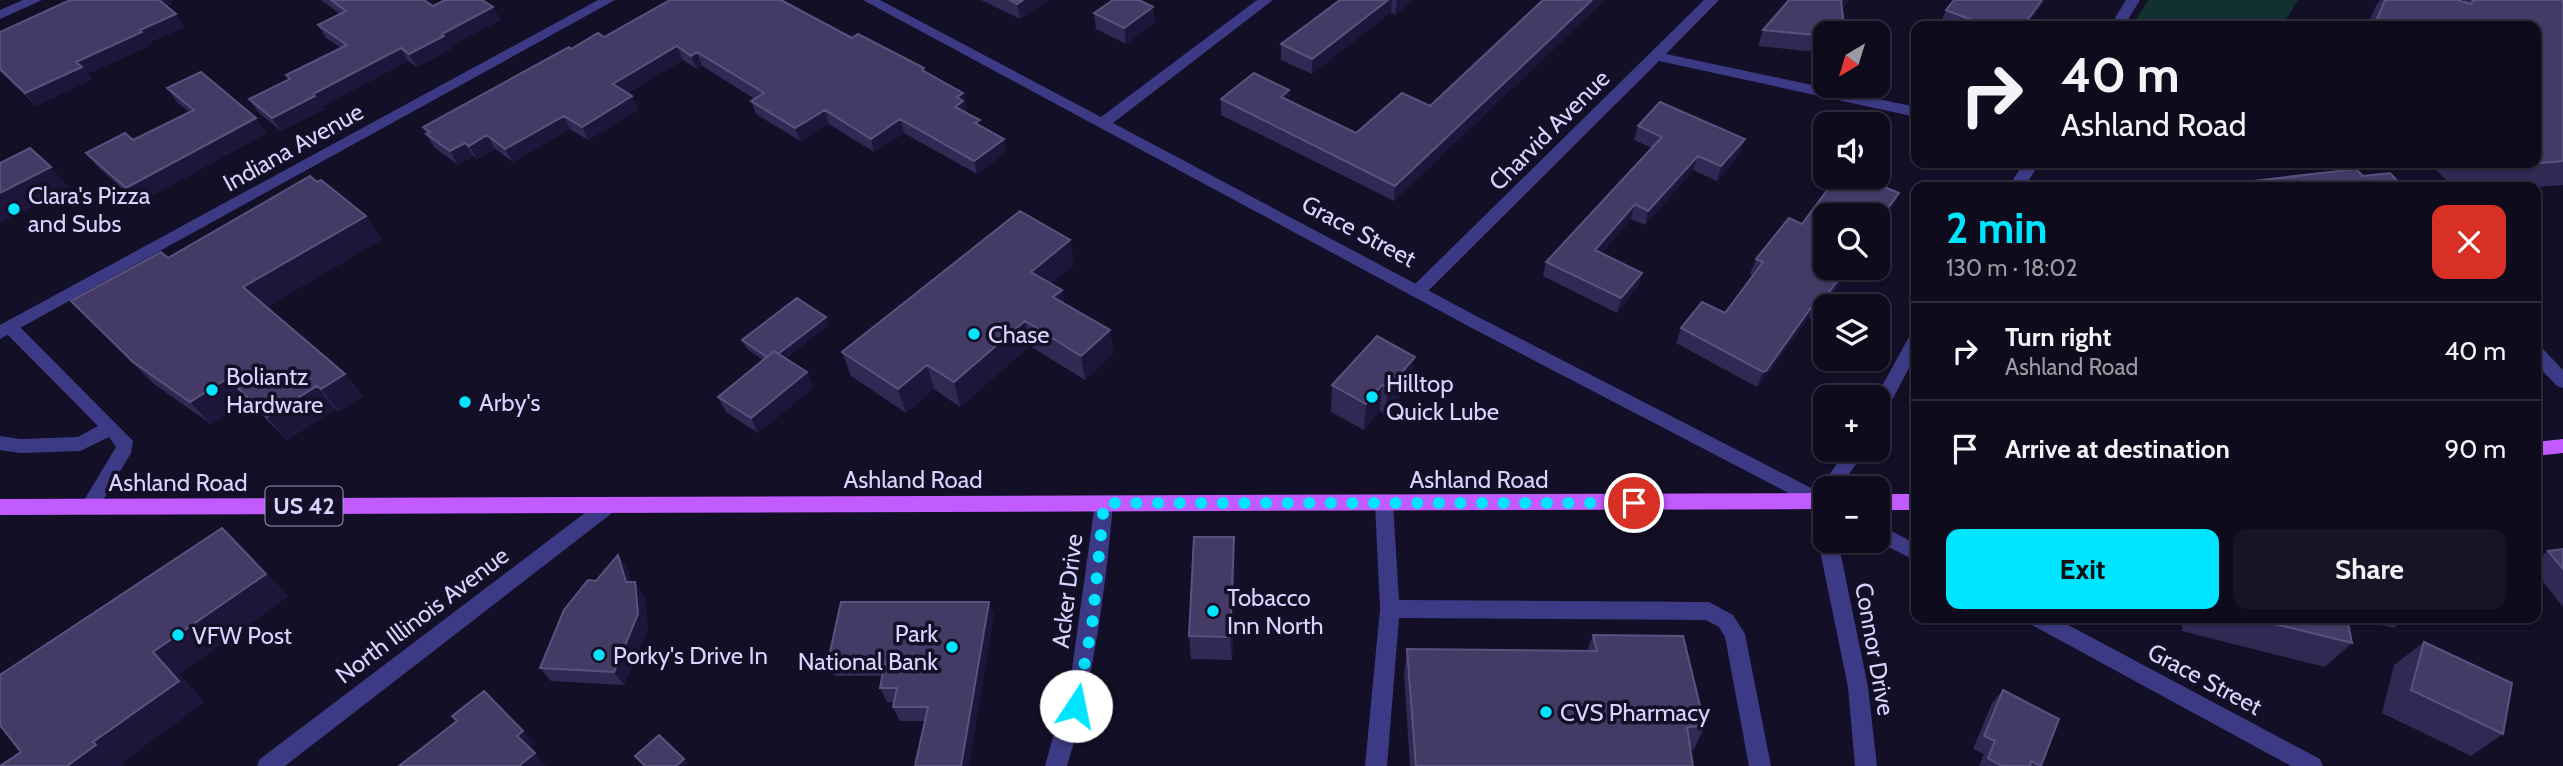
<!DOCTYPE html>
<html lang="en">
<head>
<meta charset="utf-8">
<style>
	body { margin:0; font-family:Cabin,sans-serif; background:#171425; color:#f1f3f6; height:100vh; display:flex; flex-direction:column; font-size:26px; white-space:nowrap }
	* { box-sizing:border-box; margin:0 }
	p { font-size:23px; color:#9b9ba3 }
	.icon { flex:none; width:38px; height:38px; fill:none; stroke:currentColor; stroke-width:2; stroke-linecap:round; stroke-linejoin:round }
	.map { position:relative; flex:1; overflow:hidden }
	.drawer { position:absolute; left:1911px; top:182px; width:630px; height:441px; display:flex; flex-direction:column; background:#0e0b1c; border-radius:14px; box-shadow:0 2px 5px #0004,0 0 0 2px #2e2b3b }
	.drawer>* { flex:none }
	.guide { position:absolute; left:1911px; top:21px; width:630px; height:147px; border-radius:14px; box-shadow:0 2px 5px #0004,0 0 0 2px #2e2b3b; background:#0e0b1c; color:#f1f3f6; overflow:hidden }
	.needle { width:46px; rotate:218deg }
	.buttons { position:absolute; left:1813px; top:21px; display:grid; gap:14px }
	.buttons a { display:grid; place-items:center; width:77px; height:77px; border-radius:14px; background:#0e0b1c; box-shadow:0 2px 5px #0004,0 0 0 2px #2e2b3b; font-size:35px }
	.pin { position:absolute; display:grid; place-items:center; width:60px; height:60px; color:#fff; margin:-30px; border:4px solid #fff; border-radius:50%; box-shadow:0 2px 7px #0007 }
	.me { position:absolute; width:77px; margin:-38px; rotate:11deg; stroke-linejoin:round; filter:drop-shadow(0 0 5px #0008) }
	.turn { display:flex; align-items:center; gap:24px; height:147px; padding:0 35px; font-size:32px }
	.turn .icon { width:91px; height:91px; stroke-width:2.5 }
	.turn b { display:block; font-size:49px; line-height:60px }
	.round { display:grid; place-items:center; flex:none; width:74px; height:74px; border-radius:14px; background:#171425 }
	.summary { display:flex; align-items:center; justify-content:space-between; height:119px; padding:0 35px }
	h1 { font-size:42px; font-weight:800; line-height:52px; color:#00e5ff }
	.action { display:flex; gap:14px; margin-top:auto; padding:14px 35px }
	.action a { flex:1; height:80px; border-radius:14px; background:#00e5ff; color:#111; font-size:28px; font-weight:800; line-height:80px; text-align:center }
	.action a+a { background:#171425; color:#f1f3f6 }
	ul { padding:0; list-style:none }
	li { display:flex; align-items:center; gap:21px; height:98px; padding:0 35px; border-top:2px solid #2e2b3b }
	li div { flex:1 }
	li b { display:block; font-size:26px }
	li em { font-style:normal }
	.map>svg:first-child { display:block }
	.green { fill:#12302f }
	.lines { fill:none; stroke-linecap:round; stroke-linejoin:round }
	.service { fill:#3d3a85; fill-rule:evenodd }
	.minor { fill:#3d3a85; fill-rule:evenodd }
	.tertiary { fill:#3d3a85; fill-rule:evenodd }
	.primary { fill:#c25bff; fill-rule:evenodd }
	.wall { fill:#312854 }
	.shaded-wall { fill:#1d163a }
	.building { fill:#433a66; stroke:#5a527e; stroke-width:2 }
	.route { stroke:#00e5ff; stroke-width:12; stroke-dasharray:0 21.6 }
	.poi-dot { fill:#00e5ff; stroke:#130f26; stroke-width:2.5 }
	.labels { text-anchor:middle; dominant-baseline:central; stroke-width:7; stroke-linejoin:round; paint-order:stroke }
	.shield { fill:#130f26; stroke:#9e99be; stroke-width:2 }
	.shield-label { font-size:23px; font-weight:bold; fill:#d9d4ff }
	.street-label { font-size:24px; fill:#d9d4ff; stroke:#130f26 }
	.poi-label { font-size:24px; fill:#d9d4ff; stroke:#130f26; text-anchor:start }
</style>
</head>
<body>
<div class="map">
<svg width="2563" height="766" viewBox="0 0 2563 766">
	<rect width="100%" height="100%" fill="#130f26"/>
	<path class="green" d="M2148 0H2298L2282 26H2132Z"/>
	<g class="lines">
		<path class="service" d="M10 321 16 323 133 441 131 453 96 512 89 515 82 512 80 507 116 447 109 437 80 451 20 453 0 450V436L20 439 78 437 98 426 4 331 2 327 4 323Z
			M2536 347 2542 348 2563 370V388L2557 386 2536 364Z
			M1384 496 1391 499 1393 504 1399 600 1709 602 1733 615 1745 634 1771 766H1749L1725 637 1719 627 1706 620 1399 618 1387 766H1365L1380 609 1375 504 1377 499Z"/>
		<path class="minor" d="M23 0H42L0 19V10Z
			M598 0H615L0 339V325Z
			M1704 0H1719L1666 54 1916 107V117L1659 61 1423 296H1411L1409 292 1411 288Z
			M2126 0H2140L2124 26H2110Z
			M2024 163H2040L2024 187H2008Z
			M1916 333V355L1884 415 1878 417 1876 397 1910 335Z
			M1847 450H1866L1839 488H1825V541H1838L1868 687 1877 766H1855L1848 687 1818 541 1824 534 1818 533 1810 501Z
			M1104 495 1111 498 1113 503C1105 593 1094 680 1067 766H1045L1072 669 1095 503 1097 498Z
			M609 497 616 500 618 505 616 510 285 766H257L260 759 602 500Z"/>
		<path class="tertiary" d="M863 0H880L1101 117 1257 0H1273L1113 123 1482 319 1825 495V512L1470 327Z
			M1878 524 1916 544V561L1877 541Z
			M2027 618H2055L2320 759 2323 766H2291L2030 624Z"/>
		<path class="primary" d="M2563 439V453L2536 456V442Z
			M1825 493V509L0 515V499Z
			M1878 494H1916V510H1878Z"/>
	</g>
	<path class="wall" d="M70 0H173L170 2 172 4 167 6 176 14 184 27 150 42 151 45 87 74 92 79 36 106 0 71V32Z
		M321 0H424L433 6 493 7 500 20 450 46 451 49 417 67 408 61 322 106 324 109 281 131 258 112 249 99 289 79 286 75 341 48 326 38 318 25 340 14Z
		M981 0H1048L1020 19Z
		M1340 0H1413L1395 15 1391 12 1312 74 1281 60V44Z
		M1543 0H1605L1394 201 1221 115V99L1289 100 1356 133 1430 106Z
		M1954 0H2045L2027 26H1939L1946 10Z
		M2380 0H2457L2463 2 2464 0H2563V185L2536 187H2514L2506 180 2450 184 2429 163H2536V26H2367L2376 6Z
		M1153 7 1155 23 1126 44 1096 29 1094 13Z
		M1842 9 1825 33V53L1758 46 1763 30Z
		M604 37 852 38 924 68 925 72 963 93 966 106 965 108 966 112 1006 152 977 174 904 133 874 152 829 124 800 141 756 114 751 101 755 99 702 66 697 69 683 60 627 93 638 110 588 140 570 129 513 162 495 149 477 159 473 156 458 165 434 147 426 134 423 127 571 49Z
		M167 88 267 133 138 203 99 168 86 153 133 140 189 112 178 103Z
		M1638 126 1745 139 1740 153 1717 181 1693 170 1645 225 1631 219 1601 253 1642 273 1638 287 1617 313 1543 276 1546 262 1652 148 1634 140Z
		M317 182 382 239 267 307 345 374 363 396 339 412 335 409 287 440 248 401 211 424 154 384 71 301 168 258Z
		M1847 187 1899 193 1882 228 1814 319 1809 317 1760 385 1757 387 1676 343 1681 328 1725 313 1753 276 1750 274 1756 259 1802 224Z
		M1070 240 1074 264 1051 284 1062 290 1064 303 1110 330 1113 354 1085 380 1030 346 960 407 934 389 906 413 851 376 842 352Z
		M826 317 829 325 785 359 807 372 813 388 758 433 726 412 718 397 763 360 746 348 742 340Z
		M1412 383 1385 415 1380 411 1364 430 1331 412 1332 385Z
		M2563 549V607L2536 573V560L2548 551Z
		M618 555 628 570 631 582H635L644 596 648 628 624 685 551 681 540 668 596 581Z
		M1235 562 1232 660 1191 659 1189 636Z
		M989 602 994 617 925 721H900L893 707 894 703 887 702 880 688 882 676H835L828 661Z
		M2181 618H2405L2394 628 2347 618 2352 643 2325 667 2182 631Z
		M1593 635 1705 726 1694 749H1690L1693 766H1410L1404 673 1407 650 1587 651Z
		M2424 642 2503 734 2471 756 2382 713 2394 665Z
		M2003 690 2041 766H1979L1984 754 1973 749 1992 703Z"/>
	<path class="shaded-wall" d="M157 0H173L170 2 172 4 163 8Z
		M1023 0H1048L1020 19 1017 4Z
		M1388 0H1392L1391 12 1312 74V59Z
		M1397 0H1413L1395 15Z
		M1592 0H1605L1394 201 1395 186Z
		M1842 0H1850L1835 17Z
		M2042 0H2045L2027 26H2023Z
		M493 7 500 20 450 46 451 49 417 67 409 54 442 34Z
		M1153 7 1155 23 1126 44 1124 28Z
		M176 14 184 27 150 42 151 45 87 74 92 79 36 106 25 93 76 62Z
		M677 46 683 60 619 97 613 84Z
		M401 48 408 61 322 106 324 109 281 131 272 118 313 94Z
		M697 52 702 66 697 69 691 56Z
		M1289 90V105L1281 97Z
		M963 93 966 106 965 108 966 114 955 107 957 97Z
		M632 96 638 110 588 140 582 127Z
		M825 110 829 124 800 141 795 128Z
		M564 116 570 129 513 162 505 149Z
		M256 118 267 133 138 203 126 188Z
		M900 119 904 133 874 152 871 139Z
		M487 135 495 149 477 159 469 146Z
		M1004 139 1006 152 977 174 974 161Z
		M1745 139 1740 153 1717 181 1721 166Z
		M465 143 473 156 458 165 450 151Z
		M1698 156 1693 170 1645 225 1648 211Z
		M51 167 69 188 0 223V193Z
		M1899 193 1882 228 1878 234V227L1886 211Z
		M1635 204 1631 219 1592 265 1595 250Z
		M366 216 382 239 262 310 243 287Z
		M1070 240 1074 264 1036 297 1031 272Z
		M1847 268H1852L1814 319 1820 304Z
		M1642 273 1638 287 1617 313 1621 298Z
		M1062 290 1066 315 1053 297Z
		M1815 302 1809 317 1760 385 1757 387 1763 372Z
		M826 317 829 325 774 368 771 359Z
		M1025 321 1030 346 960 407 954 382Z
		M1110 330 1113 354 1085 380 1081 356Z
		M1415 357 1412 383 1385 415 1388 388Z
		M927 365 934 389 906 413 898 389Z
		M807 372 813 388 758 433 751 418Z
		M345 374 363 396 339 412 321 389Z
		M228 378 248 401 211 424 190 402Z
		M1382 385 1380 411 1364 430 1366 404Z
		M317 386 335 409 287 440 267 417Z
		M222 528 289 596 180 674 205 702 123 762 125 766H67L93 742 153 652Z
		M1234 537 1235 562 1232 660 1230 637Z
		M618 555 628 570 635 596 626 582Z
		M635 582 644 596 648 628 624 685 614 672Z
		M989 602 994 617 969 766H961Z
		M523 731 535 744 529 749 517 736Z
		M535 753 546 766H519Z
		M684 759 689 765 676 766Z"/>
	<path class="building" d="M70 0H159L176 14 140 30 142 32 76 62 82 67 25 93 0 69V32Z
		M331 0H424L433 6 445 0H482L493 7 442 34 444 36 409 54 401 48 313 94 315 96 272 118 249 99 290 79 286 75 347 45 318 25 346 11Z
		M670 0H781L852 38 858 34 924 68 922 70 963 93 957 97 963 101 955 107 980 120 975 123 1004 139 974 161 900 119 871 139 825 110 795 128 751 101 764 93 697 52 691 56 677 46 613 84 632 96 582 127 564 116 505 149 487 135 469 146 465 143 450 151 426 134 430 132 423 127 569 47 571 49 598 33 604 37Z
		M1010 0H1023L1017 4Z
		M1113 0H1139L1153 7 1124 28 1094 13Z
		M1340 0H1388L1312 59 1281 44Z
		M1543 0H1592L1395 186 1221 99 1254 73 1289 90 1281 97 1356 133 1402 93 1430 106Z
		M1789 0H1842L1841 1 1845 33H1825V36L1763 30Z
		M1954 0H2042L2023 26H1963L1969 19 1946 10Z
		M2385 0H2457L2471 4 2473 0H2563V161L2539 163 2536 160V26H2374Z
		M201 72 256 118 126 188 86 153 125 133 133 140 194 110 167 88Z
		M1660 102 1745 139 1721 166 1698 156 1648 211 1635 204 1595 250 1642 273 1621 298 1546 262 1662 137 1638 126Z
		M30 148 51 167 0 193V163Z
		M2356 169 2363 176 2390 173 2403 187H2201Z
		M310 176 317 182 321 180 366 216 243 287 345 374 321 389 317 386 267 417 228 378 190 402 133 362 71 301 161 252 168 258Z
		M1854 177H1860L1899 193 1886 211 1889 212 1878 227V215H1825V268H1847L1820 304 1815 302 1766 371 1763 372 1681 328 1702 302 1725 313 1763 262 1756 259 1789 218 1802 224 1834 181 1847 187Z
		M1020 211 1070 240 1031 272 1062 290 1053 297 1110 330 1081 356 1025 321 954 382 927 365 898 389 842 352Z
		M797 298 826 317 778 354 774 351 767 357 742 340Z
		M1377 336 1415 357 1388 388 1382 385 1366 404 1332 385Z
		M774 351 807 372 751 418 718 397Z
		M222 528 266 574 153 652 179 681 93 742 96 745 67 766H0L21 752 0 725V675Z
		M1194 537H1234L1230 637 1189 636Z
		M2563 549V569L2548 551Z
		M618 555 626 582H635L638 614 614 672 540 668 564 610 588 580 596 581Z
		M841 602H989L961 766H915L928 707H893L897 688H880L885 662 828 661Z
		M2250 618H2347L2352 643Z
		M1593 635 1683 636 1705 726 1687 727 1693 766H1416L1407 649 1597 651Z
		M2424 642 2512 683 2503 734 2411 690Z
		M2003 690 2059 719 2041 766 2031 761 2030 766H2002L1988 758 1995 741 1984 736Z
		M484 691 523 731 517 736 535 753 519 766H399L457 721 452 716Z
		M659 735 684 759 676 766H645L635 756Z"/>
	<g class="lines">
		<path class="route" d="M1076 706 1092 626 1104 503H1634"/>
	</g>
	<g class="poi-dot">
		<circle cx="14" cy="209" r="7"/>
		<circle cx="974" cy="334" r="7"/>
		<circle cx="212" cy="390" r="7"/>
		<circle cx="1372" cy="397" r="7"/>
		<circle cx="465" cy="402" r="7"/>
		<circle cx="1213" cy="611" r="7"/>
		<circle cx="178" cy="635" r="7"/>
		<circle cx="952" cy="647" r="7"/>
		<circle cx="599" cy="655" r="7"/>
		<circle cx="1546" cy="712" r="7"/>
	</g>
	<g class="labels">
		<rect class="shield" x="265.5" y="486.5" width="77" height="39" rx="5"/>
		<g class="shield-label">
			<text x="304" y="506">US 42</text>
		</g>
		<g class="street-label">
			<text transform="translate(1549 130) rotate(-45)">Charvid Avenue</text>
			<text transform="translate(293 147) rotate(-29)">Indiana Avenue</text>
			<text transform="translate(1359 231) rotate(28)">Grace Street</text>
			<text x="913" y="479">Ashland Road</text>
			<text x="1479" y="479">Ashland Road</text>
			<text x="178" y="482">Ashland Road</text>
			<text transform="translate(1067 591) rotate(-83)">Acker Drive</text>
			<text transform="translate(422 615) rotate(-37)">North Illinois Avenue</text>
			<text transform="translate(1875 649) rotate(80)">Connor Drive</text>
			<text transform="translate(2205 679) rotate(28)">Grace Street</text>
		</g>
		<g class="poi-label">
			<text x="28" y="195">Clara's Pizza<tspan x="28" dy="28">and Subs</tspan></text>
			<text x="988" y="334">Chase</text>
			<text x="226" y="376">Boliantz<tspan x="226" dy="28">Hardware</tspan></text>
			<text x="1386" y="383">Hilltop<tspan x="1386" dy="28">Quick Lube</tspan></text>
			<text x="479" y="402">Arby's</text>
			<text x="1227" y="597">Tobacco<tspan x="1227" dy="28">Inn North</tspan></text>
			<text x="938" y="633" text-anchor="end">Park<tspan x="938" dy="28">National Bank</tspan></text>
			<text x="192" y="635">VFW Post</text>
			<text x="613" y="655">Porky's Drive In</text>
			<text x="1560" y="712">CVS Pharmacy</text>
		</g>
	</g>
</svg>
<div class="buttons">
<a><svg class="needle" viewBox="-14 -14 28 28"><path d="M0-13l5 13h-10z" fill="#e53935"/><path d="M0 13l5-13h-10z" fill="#9b9ba3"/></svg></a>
<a><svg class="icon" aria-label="sound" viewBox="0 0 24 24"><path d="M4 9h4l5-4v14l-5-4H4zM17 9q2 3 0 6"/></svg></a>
<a><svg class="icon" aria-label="search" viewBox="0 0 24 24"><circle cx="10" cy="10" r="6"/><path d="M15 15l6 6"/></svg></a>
<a><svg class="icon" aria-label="layers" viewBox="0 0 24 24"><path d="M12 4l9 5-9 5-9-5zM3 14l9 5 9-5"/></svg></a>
<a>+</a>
<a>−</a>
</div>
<div class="pin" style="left:1634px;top:503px;background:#d93025"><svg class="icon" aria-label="arrive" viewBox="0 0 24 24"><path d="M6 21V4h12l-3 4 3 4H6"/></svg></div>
<svg class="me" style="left:1076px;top:706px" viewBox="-20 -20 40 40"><circle r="19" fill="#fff"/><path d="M0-13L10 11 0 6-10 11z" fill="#00e5ff"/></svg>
<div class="guide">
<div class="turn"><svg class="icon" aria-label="right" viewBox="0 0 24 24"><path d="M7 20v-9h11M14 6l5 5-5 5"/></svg><div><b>40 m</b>Ashland Road</div></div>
</div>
<section class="drawer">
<div class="summary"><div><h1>2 min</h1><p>130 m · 18:02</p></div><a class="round" style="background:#d93025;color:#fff"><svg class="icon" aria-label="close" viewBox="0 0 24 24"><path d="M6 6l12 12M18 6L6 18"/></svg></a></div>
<ul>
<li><svg class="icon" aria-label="right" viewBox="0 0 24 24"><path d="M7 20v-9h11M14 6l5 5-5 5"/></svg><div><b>Turn right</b><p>Ashland Road</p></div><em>40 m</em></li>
<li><svg class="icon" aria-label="arrive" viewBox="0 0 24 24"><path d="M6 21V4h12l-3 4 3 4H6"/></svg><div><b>Arrive at destination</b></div><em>90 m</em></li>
</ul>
<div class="action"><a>Exit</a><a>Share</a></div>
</section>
</div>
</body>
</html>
